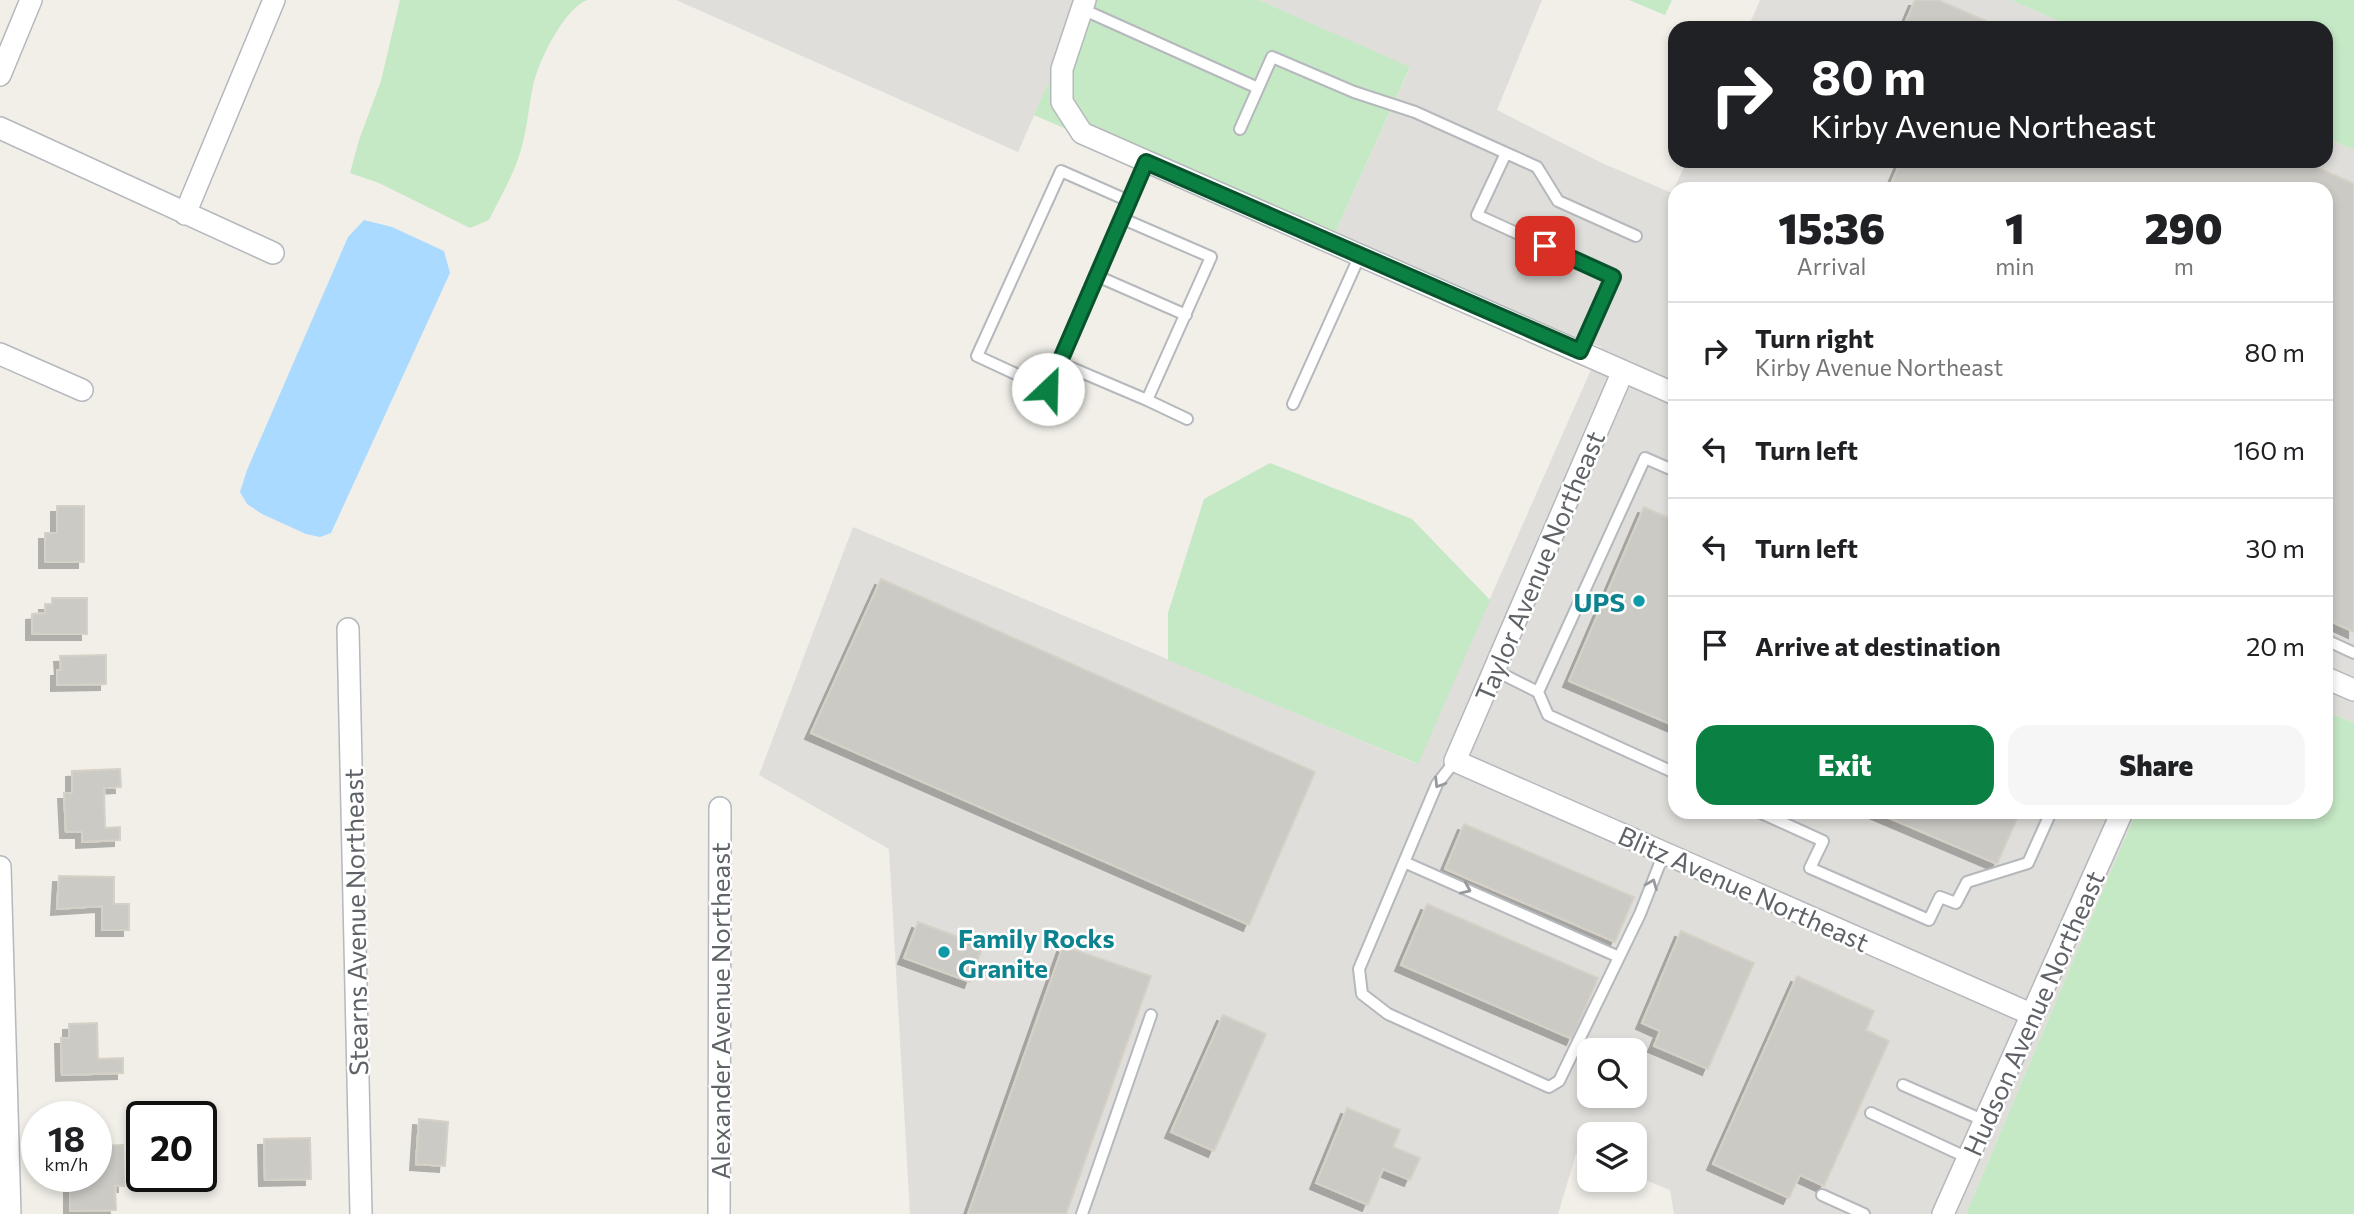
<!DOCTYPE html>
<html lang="en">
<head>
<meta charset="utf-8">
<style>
	body { margin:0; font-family:Commissioner,sans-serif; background:#f6f6f6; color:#202124; height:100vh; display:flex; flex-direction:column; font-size:26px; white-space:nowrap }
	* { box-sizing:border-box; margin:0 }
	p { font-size:23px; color:#757577 }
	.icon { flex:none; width:38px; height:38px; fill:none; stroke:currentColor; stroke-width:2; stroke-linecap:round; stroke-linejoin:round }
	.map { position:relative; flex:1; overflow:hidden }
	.drawer { position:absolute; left:1668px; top:182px; width:665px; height:637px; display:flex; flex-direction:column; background:#fff; border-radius:21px; box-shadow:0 4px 10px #0003 }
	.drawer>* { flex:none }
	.guide { position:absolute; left:1668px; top:21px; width:665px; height:147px; border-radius:21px; box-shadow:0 4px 10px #0003; background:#202124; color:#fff; overflow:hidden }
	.fabs { position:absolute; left:1577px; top:1038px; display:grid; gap:14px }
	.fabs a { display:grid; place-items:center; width:70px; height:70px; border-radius:14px; background:#fff; box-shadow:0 4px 10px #0003; font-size:35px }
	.speed { position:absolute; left:21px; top:1101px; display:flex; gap:14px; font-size:35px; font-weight:700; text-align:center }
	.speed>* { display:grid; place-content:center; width:91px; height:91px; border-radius:50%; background:#fff; box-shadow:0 4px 10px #0003; line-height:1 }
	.speed small { font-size:18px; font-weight:400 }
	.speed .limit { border:4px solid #111; border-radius:10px; background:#fff; color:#111 }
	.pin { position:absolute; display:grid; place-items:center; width:60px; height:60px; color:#fff; margin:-30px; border-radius:14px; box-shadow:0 4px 10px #0006 }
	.me { position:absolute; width:77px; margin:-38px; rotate:24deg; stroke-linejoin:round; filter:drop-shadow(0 0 5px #0008) }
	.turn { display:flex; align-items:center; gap:24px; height:147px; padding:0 28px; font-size:32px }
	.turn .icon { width:91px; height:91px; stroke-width:2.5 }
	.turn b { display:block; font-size:49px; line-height:60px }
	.eta { display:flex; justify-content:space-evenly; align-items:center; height:119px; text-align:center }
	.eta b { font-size:42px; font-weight:800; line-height:49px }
	.cta { display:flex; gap:14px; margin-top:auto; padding:14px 28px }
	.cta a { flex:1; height:80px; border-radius:21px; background:#0b8043; color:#fff; font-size:28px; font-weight:800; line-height:80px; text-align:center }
	.cta a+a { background:#f6f6f6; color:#202124 }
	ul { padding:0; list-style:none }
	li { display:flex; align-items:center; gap:21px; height:98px; padding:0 28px; border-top:2px solid #e0e0e0 }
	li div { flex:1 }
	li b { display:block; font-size:26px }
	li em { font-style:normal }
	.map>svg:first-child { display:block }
	.industrial { fill:#e0deda; fill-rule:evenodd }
	.green { fill:#c5e8c5 }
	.water { fill:#aadaff }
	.building { fill:#cccac5; stroke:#d6d1c6; stroke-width:2; filter:url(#shadow) }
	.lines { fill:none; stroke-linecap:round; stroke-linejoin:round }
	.service-casing { stroke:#b5b8bc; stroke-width:14 }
	.minor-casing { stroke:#b5b8bc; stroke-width:24 }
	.service { stroke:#fff; stroke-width:10 }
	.minor { stroke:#fff; stroke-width:21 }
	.oneway { stroke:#979a9d }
	.route-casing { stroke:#07532c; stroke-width:18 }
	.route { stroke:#0b8043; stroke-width:12 }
	.culture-dot { fill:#0f9aa8; stroke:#fff; stroke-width:2.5 }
	.labels { text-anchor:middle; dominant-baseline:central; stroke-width:5; stroke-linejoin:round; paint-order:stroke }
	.street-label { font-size:26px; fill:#5f6368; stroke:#fff }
	.culture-label { font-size:26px; font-weight:bold; fill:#0d838f; stroke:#fff; text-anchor:end }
</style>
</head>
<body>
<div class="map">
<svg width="2354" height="1214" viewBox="0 0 2354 1214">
	<defs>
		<filter id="shadow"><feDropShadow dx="-6" dy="6" stdDeviation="0" flood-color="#0004"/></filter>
	</defs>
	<rect width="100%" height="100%" fill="#f1efe8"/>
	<path class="industrial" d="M676 0H1085L1018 152Z
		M1259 0H1542L1497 110 1602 163 1672 193 1687 161H2326V138L2354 150V723L2326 711V189H1675V812H2136L1966 1214H1674L1670 1190 1635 1176 1634 1134H1589V1158L1576 1154 1558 1214H910L889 849 759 775 853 527 1417 764 1601 347 1330 244 1410 68ZM1589 1050H1634V1096H1589Z
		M1760 0H2011L2075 28H1748Z"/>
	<path class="green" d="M400 0H587C563 10 538 62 533 86 528 109 527 133 519 156 512 178 499 199 489 220L470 228 379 183 350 173 359 140 381 81Z
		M1085 0H1259L1410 67 1330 244 1034 115Z
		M1629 0H1672L1665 15Z
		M2011 0H2354V150L2326 138V28H2075Z
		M1270 463 1412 519 1490 600 1418 764 1168 660V613L1204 499Z
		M2326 711 2354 723V1214H1966L2136 812H2326Z"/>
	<path class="water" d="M364 220 392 227 444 251 450 273 331 533 320 537 306 534 262 514 247 504 240 492 247 470 348 237Z"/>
	<path class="building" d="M1915 0H1938L2002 28H1903Z
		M1901 161H2303L2354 184V632L2326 619V189H1889Z
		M57 506H84V562H45V533H57Z
		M1644 507 1675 521V726L1569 681Z
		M881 579 1315 772 1249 925 811 733Z
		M52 598H87V634H32V614L45 613V604H52Z
		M106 655V684L57 685V670H61L60 656Z
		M120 769 121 787 104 788 105 828 120 827V840L82 842V832H66L64 793H72V771Z
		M1875 812H2020L1997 864Z
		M1464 824 1634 897 1615 942 1445 869Z
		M59 876 114 877V904H129V930H102V906L57 909Z
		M1427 904 1598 978 1572 1039 1401 965Z
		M918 922 983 946 970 982 904 958Z
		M1681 931 1754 963 1708 1069 1654 1046 1660 1031 1642 1023Z
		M1063 946 1151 976 1066 1214H968Z
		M1797 976 1874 1011 1866 1030 1889 1041 1824 1186 1800 1175 1789 1198 1713 1164Z
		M1223 1015 1266 1034 1214 1151 1171 1132Z
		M97 1023 98 1059 123 1058V1073L62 1075 61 1038H69V1024Z
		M1347 1108 1400 1130 1393 1147 1420 1158 1410 1180 1383 1169 1368 1205 1316 1183Z
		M419 1119 448 1122 445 1166 416 1164Z
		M310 1138 311 1179 265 1180 264 1139Z
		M123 1145 124 1186H115L116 1210 70 1211V1181H97L96 1146Z"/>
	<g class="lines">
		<g class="service-casing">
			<path id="service" d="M1082 9 1258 88
				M1240 129 1272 57 1354 92 1415 112 1506 153
				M1129 201 1061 171 977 356 1048 389 1146 162
				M1097 276 1186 315
				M1580 351 1613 277 1477 215 1506 153 1537 167 1558 201 1636 236
				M1060 363 1147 400 1211 257 1121 218
				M1147 400 1187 419
				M1293 404 1360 255
				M2326 640 2354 653
				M1494 670 1538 692 1548 715 1675 773
				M1538 692 1645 458 1675 471
				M1455 761 1437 784 1359 969 1362 994 1388 1014 1549 1087 1559 1081 1640 914 1664 853
				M1759 812 1823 841 1810 868 1929 920 1940 897 1956 903 1967 882 2028 863 2051 812
				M1404 862 1619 957
				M1903 1085 1985 1121
				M1871 1113 1968 1158
				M1822 1195 1864 1214
				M1082 1214 1151 1015"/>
		</g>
		<g class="minor-casing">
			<path id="minor" d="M1085 0 1062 69V102L1082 133 1675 394
				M0 75 31 0
				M0 128 273 253
				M185 214 274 0
				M0 354 82 390
				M1623 371 1455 761 2033 1015
				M348 629 361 1214
				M2326 678 2354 690
				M0 867 10 1214
				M719 1214 720 808
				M1943 1214 2122 812"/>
		</g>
		<use href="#service" class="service"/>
		<use href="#minor" class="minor"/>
	</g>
	<defs><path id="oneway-chevron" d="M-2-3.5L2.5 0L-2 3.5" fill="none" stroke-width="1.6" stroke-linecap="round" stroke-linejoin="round" transform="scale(1.75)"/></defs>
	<g class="oneway">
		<use href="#oneway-chevron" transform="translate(1439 783) rotate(122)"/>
		<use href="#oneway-chevron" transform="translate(1652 884) rotate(-68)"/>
		<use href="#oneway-chevron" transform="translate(1466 889) rotate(24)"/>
	</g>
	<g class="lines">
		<g class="route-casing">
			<path id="route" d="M1048 389 1146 162 1580 351 1613 277 1545 246"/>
		</g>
		<use href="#route" class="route"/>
	</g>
	<g class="culture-dot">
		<circle cx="1639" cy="601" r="7"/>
		<circle cx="944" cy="952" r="7"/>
	</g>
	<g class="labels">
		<g class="street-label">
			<text transform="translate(1539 566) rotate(-67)">Taylor Avenue Northeast</text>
			<text transform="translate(1744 888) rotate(24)">Blitz Avenue Northeast</text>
			<text transform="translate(355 922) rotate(-91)">Stearns Avenue Northeast</text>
			<text transform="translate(719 1011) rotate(-90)">Alexander Avenue Northeast</text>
			<text transform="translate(2033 1013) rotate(-66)">Hudson Avenue Northeast</text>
		</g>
		<g class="culture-label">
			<text x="1625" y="601">UPS</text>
			<text x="958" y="937" text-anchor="start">Family Rocks<tspan x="958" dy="30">Granite</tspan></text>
		</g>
	</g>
</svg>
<div class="fabs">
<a><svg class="icon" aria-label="search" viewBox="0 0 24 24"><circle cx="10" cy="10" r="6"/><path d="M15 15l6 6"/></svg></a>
<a><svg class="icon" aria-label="layers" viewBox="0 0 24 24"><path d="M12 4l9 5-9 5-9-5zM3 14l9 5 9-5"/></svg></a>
</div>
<div class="speed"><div>18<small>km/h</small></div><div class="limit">20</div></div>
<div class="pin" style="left:1545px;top:246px;background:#d93025"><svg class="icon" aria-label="arrive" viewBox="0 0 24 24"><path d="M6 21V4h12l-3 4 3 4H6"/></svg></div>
<svg class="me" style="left:1048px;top:389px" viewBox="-20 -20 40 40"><circle r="19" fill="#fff"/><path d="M0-13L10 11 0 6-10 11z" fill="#0b8043"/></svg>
<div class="guide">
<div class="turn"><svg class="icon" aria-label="right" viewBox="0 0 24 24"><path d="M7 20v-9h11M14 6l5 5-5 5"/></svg><div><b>80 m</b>Kirby Avenue Northeast</div></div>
</div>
<section class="drawer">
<div class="eta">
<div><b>15:36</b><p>Arrival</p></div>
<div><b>1</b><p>min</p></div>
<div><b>290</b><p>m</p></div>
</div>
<ul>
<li><svg class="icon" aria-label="right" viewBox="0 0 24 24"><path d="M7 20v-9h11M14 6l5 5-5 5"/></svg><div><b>Turn right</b><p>Kirby Avenue Northeast</p></div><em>80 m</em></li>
<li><svg class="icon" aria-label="left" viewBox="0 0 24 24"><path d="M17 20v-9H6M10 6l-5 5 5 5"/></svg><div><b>Turn left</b></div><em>160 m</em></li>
<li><svg class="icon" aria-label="left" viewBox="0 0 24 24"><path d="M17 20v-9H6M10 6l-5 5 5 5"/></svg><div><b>Turn left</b></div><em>30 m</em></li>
<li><svg class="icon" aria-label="arrive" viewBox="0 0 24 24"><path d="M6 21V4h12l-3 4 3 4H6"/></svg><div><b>Arrive at destination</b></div><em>20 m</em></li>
</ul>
<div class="cta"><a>Exit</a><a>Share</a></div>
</section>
</div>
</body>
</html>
